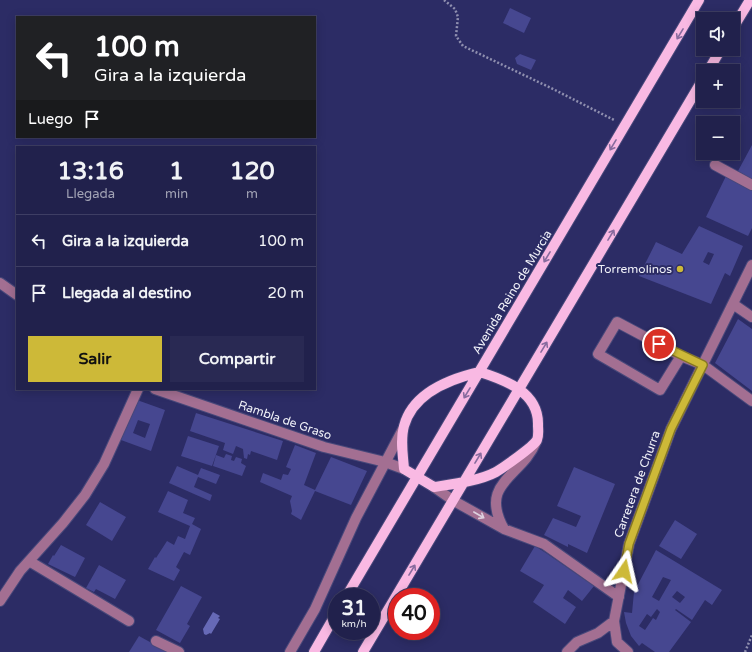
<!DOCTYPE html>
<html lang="es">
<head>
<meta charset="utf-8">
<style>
	body { margin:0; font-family:"Varela Round",sans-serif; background:#292953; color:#f1f3f6; height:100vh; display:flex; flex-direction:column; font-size:15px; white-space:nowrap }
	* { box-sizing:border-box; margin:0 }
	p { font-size:13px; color:#a2a3b5 }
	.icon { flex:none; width:22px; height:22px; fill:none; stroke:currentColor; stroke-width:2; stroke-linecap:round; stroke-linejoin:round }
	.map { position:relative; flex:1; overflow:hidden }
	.drawer { position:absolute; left:16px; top:146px; width:300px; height:244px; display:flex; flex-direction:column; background:#21214c; border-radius:0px; box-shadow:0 2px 10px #0003,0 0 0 1px #3e3e64 }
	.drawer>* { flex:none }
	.banner { position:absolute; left:16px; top:16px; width:300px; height:122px; border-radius:0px; box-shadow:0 2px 10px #0003,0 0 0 1px #3e3e64; background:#202124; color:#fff; overflow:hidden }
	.tools { position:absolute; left:696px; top:12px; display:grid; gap:8px }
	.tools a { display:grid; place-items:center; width:44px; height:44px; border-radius:0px; background:#21214c; box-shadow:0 2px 10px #0003,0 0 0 1px #3e3e64; font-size:20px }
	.speed { position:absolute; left:328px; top:588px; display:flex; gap:8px; font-size:20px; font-weight:700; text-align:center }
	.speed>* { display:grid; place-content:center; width:52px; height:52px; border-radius:50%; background:#21214c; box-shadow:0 2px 10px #0003,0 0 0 1px #3e3e64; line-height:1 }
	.speed small { font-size:10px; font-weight:400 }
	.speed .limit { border:6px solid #d22; background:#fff; color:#111 }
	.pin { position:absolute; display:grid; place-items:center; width:34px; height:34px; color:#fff; margin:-17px; border:2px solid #fff; border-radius:50%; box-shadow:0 1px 4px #0007 }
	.me { position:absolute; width:44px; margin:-22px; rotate:11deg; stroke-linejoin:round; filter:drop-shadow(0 0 3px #0008) }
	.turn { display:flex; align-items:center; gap:14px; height:84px; padding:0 12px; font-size:18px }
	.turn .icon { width:52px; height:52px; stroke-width:2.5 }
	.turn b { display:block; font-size:28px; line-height:34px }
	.then { display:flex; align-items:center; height:38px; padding:0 12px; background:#0003; gap:8px; font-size:15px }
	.eta { display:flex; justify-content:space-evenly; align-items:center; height:68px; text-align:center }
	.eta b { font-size:24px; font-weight:800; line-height:28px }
	.cta { display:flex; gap:8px; margin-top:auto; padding:8px 12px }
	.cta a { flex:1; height:46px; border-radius:0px; background:#cdb938; color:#111; font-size:16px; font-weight:800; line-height:46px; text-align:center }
	.cta a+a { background:#292953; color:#f1f3f6 }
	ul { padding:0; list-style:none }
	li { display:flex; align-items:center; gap:12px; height:52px; padding:0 12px; border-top:1px solid #3e3e64 }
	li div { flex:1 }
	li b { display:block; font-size:15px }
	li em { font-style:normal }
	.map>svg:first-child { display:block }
	.water { fill:#6669b6 }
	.building { fill:#464790; fill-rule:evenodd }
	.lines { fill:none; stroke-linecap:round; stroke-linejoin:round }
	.minor-casing { stroke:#48487a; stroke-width:12 }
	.major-casing { stroke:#48487a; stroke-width:12 }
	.path { stroke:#8f8faf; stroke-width:2.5; stroke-dasharray:2 2; stroke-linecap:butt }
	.minor { stroke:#a36f92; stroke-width:10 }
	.major { stroke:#f9b9e3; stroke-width:10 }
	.oneway { stroke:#886b9e }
	.oneway2 { stroke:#ded1df }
	.route-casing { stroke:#857824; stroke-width:10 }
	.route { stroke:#cdb938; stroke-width:7 }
	.poi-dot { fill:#cdb938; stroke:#2c2c65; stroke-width:1.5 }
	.labels { text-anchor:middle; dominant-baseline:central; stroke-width:4; stroke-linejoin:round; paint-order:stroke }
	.poi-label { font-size:12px; fill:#f1f2f9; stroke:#2c2c65; text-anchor:end }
	.street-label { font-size:12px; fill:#f1f2f9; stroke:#2c2c65 }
</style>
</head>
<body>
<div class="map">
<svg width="752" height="652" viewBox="0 0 752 652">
	<rect width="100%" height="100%" fill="#2c2c65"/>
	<path class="water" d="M213 612 220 616 218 618 220 619 211 634 210 633 206 635 204 634 203 629Z"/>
	<path class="building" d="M510 8 531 18 524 33 503 23Z
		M520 54 536 60 531 70 517 64 515 58Z
		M752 145V180L738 171Z
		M726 176 752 190V228L748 236 706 217Z
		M699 226 743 246 730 276 725 273 711 304 639 276 656 242 682 254ZM708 252 714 254 709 265 703 262Z
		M738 319 752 329V391L715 363Z
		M137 400 165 410 151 451 121 440ZM138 420 150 424 145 438 133 433Z
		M196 413 283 441 277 460 251 451 250 455 248 454 247 459 244 458 243 449 236 446 233 454 223 450 225 443 190 431Z
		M188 436 219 446 212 466 181 456Z
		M295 445 316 453 304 485 315 490 331 457 367 471 351 505 315 491 301 520 291 514 292 511 290 501 292 496 260 482 263 473 281 480 283 474 288 475 291 469 286 467Z
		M226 454 232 456 231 460 234 461 236 457 242 459 241 463 246 466 242 476 213 466 216 455 224 458Z
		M177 466 198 475 201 468 220 475 216 484 198 477 194 487 212 495 210 501 169 483Z
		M574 467 615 484 587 553 568 544V547L544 535 553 518 576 527 581 516 557 506Z
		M168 491 188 500 183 513 195 518 192 524 201 529 190 555 184 552 176 567 180 570 174 581 148 569 155 557 156 558 167 541 174 545 178 536 185 539 190 526 158 512Z
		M100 502 126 517 112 541 86 525Z
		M675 520 697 534 681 559 659 546Z
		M61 545 85 558 75 577 48 564 53 555 54 556Z
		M535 546 546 553 594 586 582 601 568 590 563 598 576 607 565 624 533 602 544 585 520 571Z
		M656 550 722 590 712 605 705 600 692 620 676 609 675 610 691 622 669 652H655L642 643 639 646 631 636 626 623 624 612 632 613 634 592ZM663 577 671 580 659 601 652 597ZM677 591 685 597 680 603 672 597ZM657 609 660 612 656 620 653 618 645 630 639 626 647 614 651 617Z
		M99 565 126 580 115 599 96 589 94 592 86 588Z
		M181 586 202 597 187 624 190 626 180 643 156 630Z
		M139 636 168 652H129Z"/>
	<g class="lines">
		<g class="minor-casing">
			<path id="minor" d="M715 165 752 185
				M0 283 17 295
				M733 304 752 317
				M681 356 660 390 598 354 617 322 681 356 703 365 752 401
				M155 389 324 447 385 462 404 469
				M434 487 454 501 504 529 544 544 619 597
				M504 529C478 482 522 477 536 442
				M29 561 129 621
				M0 601 20 571 63 523 85 495 104 464 138 389
				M156 641 179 652
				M290 652 315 609 356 518 403 429
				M567 652 577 642 598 633 614 621
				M628 652 617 642 614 621 629 544 671 429 752 265"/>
		</g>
		<g class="major-casing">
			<path id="major" d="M733 28 750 0
				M708 71 721 49
				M480 372C505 380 539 392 538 425 538 430 539 435 537 440 533 447 504 467 496 472 479 481 453 484 434 487L404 469C403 455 400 440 404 426 413 393 449 379 480 372Z
				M346 597 699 0
				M314 652 337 612
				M363 652 703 79"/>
		</g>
		<path class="path" d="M444 0 455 9 458 17 456 36 463 46 551 88 614 120
			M745 652 752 635"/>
		<use href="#minor" class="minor"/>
		<use href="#major" class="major"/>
	</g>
	<defs><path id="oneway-shaft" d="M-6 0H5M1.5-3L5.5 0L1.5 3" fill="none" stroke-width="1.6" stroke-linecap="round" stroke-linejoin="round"/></defs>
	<g class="oneway">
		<use href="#oneway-shaft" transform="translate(680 34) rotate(121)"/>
		<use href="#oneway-shaft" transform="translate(613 145) rotate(121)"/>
		<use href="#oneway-shaft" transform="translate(611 235) rotate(-59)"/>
		<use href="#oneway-shaft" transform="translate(547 257) rotate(121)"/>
		<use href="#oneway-shaft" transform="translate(544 347) rotate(-59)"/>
		<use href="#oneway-shaft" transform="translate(467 393) rotate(121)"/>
		<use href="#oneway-shaft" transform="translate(478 458) rotate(-59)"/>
		<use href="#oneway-shaft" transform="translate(412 570) rotate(-59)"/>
	</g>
	<use class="oneway2" href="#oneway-shaft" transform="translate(479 515) rotate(30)"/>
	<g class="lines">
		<g class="route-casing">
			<path id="route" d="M624 571 629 544 671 429 703 365 659 344"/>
		</g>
		<use href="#route" class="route"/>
	</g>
	<circle class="poi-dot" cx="680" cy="269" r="4"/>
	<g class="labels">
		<g class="poi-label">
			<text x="672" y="269">Torremolinos</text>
		</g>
		<g class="street-label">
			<text transform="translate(512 292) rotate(-59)">Avenida Reino de Murcia</text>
			<text transform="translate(285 420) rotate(19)">Rambla de Graso</text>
			<text transform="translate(637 484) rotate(-70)">Carretera de Churra</text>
		</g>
	</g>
</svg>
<div class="tools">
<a><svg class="icon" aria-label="sound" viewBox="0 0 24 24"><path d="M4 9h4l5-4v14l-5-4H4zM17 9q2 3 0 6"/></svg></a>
<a>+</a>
<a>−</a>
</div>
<div class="speed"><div>31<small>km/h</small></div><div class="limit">40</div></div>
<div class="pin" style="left:659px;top:344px;background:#d93025"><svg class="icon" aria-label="arrive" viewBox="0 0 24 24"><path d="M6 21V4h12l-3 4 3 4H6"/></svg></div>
<svg class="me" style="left:624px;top:571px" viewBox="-20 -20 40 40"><path d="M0-17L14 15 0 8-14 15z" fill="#cdb938" stroke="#fff" stroke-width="4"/></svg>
<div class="banner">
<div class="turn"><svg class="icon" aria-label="left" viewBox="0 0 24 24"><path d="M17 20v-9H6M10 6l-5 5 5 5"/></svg><div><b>100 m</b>Gira a la izquierda</div></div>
<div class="then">Luego<svg class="icon" aria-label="arrive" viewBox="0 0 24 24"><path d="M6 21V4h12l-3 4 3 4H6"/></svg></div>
</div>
<section class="drawer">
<div class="eta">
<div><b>13:16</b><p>Llegada</p></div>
<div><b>1</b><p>min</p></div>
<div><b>120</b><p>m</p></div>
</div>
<ul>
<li><svg class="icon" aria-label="left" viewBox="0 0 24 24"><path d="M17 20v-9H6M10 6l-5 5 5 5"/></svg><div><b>Gira a la izquierda</b></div><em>100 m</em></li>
<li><svg class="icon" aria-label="arrive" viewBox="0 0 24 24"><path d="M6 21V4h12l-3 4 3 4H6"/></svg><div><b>Llegada al destino</b></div><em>20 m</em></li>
</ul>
<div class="cta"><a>Salir</a><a>Compartir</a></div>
</section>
</div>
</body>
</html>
